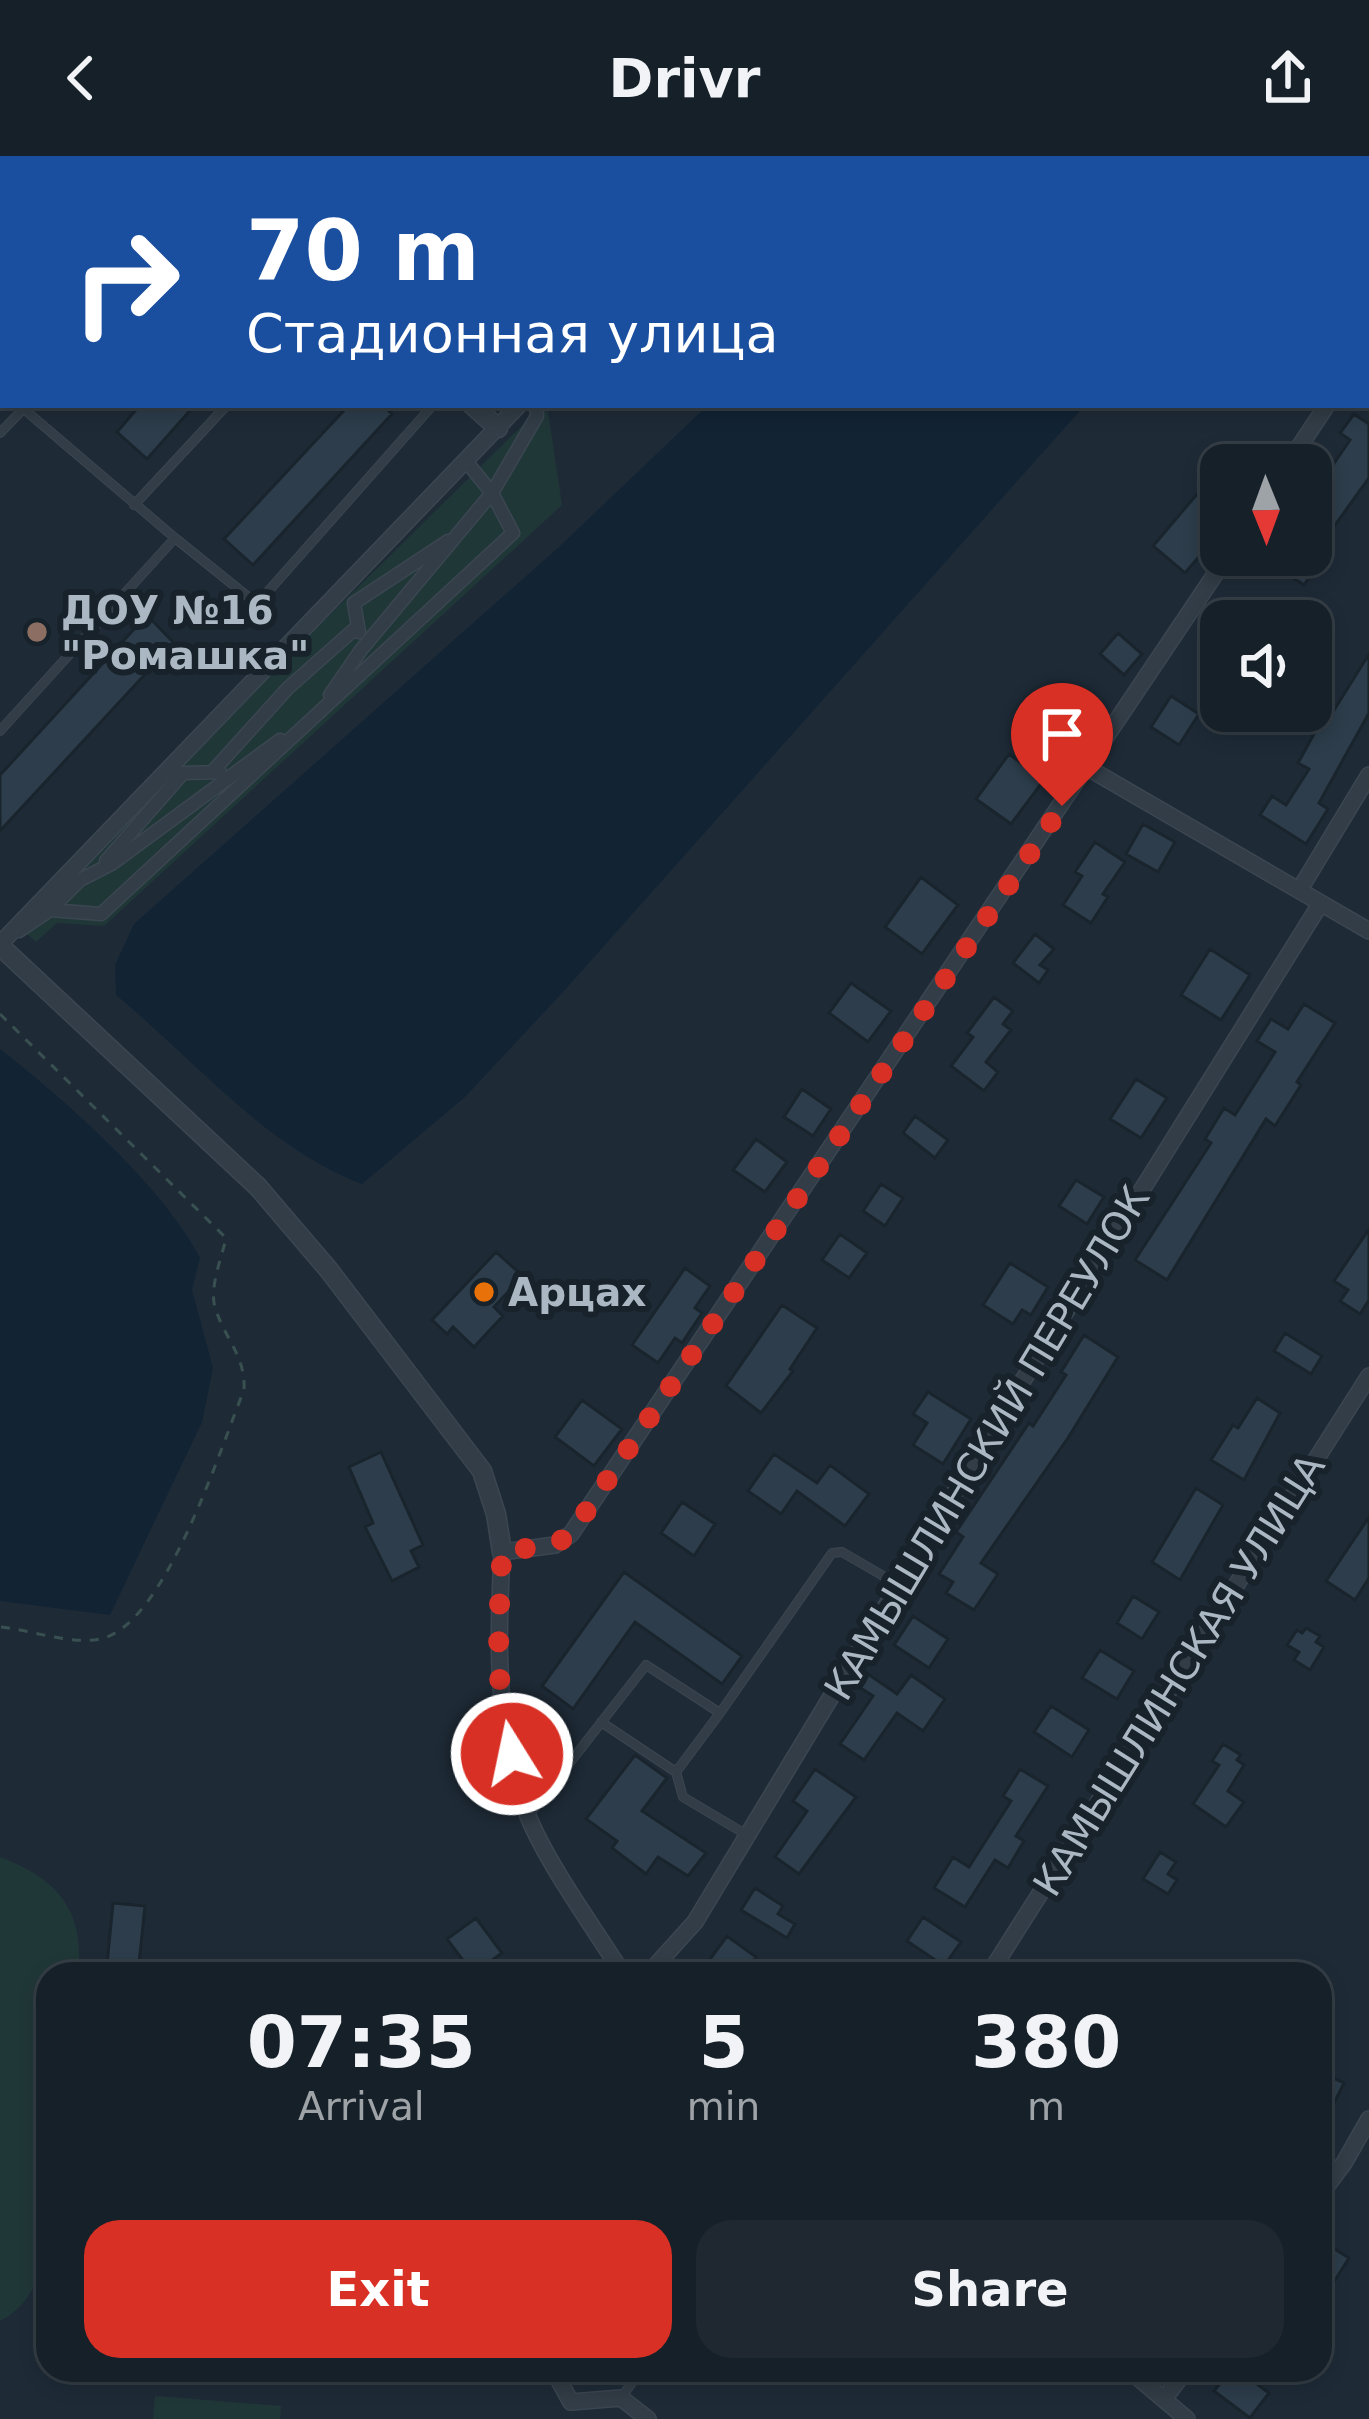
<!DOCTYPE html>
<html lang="en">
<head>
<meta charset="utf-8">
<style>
	body { margin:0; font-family:"DejaVu Sans",sans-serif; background:#1f2831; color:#f1f3f6; height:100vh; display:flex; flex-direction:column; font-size:45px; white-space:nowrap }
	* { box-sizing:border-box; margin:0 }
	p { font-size:39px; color:#9ea3a8 }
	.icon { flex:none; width:66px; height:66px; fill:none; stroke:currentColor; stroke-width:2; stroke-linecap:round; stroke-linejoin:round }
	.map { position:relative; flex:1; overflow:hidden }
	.details { position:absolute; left:36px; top:1806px; width:1296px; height:420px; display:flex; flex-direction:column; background:#162029; border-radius:36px; box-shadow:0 6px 18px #0003,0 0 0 3px #353e46 }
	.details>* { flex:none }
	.guide { position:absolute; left:0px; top:0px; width:1371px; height:252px; box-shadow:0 6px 18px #0003,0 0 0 3px #353e46; background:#1a4fa0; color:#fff; overflow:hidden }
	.needle { width:78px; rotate:179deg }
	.controls { position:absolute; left:1200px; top:288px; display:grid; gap:24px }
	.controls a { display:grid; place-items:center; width:132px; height:132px; border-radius:24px; background:#162029; box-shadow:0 6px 18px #0003,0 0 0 3px #353e46; font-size:60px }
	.pin { position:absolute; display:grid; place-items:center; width:102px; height:102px; color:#fff; margin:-123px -51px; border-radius:50% 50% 50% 0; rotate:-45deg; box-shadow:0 0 12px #0007 }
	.pin .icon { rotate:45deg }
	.me { position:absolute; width:132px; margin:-66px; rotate:350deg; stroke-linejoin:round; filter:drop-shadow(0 0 9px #0008) }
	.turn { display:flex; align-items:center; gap:42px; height:252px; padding:0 48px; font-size:54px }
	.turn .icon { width:156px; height:156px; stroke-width:2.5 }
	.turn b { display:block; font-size:84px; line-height:102px }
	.eta { display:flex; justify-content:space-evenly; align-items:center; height:204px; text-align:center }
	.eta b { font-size:72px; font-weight:600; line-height:84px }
	.action { display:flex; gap:24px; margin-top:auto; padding:24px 48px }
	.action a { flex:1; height:138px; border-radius:36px; background:#d93025; color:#fff; font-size:48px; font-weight:600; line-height:138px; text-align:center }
	.action a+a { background:#1f2831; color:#f1f3f6 }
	header { display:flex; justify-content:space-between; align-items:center; height:156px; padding:0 48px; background:#162029; font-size:54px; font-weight:600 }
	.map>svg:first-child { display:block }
	.green { fill:#203738 }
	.water { fill:#122334 }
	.building { fill:#2d3d4b; stroke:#19242d; stroke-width:3 }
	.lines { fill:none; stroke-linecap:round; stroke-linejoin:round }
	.service-casing { stroke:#3b4651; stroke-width:10 }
	.pedestrian-casing { stroke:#3b4651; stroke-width:15 }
	.minor-casing { stroke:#3b4651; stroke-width:18 }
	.tertiary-casing { stroke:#3b4651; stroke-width:21 }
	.path { stroke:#395050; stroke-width:3; stroke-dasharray:9 9; stroke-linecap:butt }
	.service { stroke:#323d47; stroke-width:8 }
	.pedestrian { stroke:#323d47; stroke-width:12 }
	.minor { stroke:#323d47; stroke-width:15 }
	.tertiary { stroke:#323d47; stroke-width:18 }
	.route { stroke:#d93025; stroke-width:21; stroke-dasharray:0 37.8 }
	.education-dot { fill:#8d6e63; stroke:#17222b; stroke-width:4.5 }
	.food-dot { fill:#e8710a; stroke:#17222b; stroke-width:4.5 }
	.labels { text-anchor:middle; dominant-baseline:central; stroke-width:12; stroke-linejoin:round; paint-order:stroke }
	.poi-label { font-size:39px; font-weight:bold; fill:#abb8c4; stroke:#17222b; text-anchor:start }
	.street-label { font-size:39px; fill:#abb8c4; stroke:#17222b }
</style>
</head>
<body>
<header><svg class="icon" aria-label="back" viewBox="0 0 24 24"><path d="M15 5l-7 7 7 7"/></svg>Drivr<svg class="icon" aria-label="share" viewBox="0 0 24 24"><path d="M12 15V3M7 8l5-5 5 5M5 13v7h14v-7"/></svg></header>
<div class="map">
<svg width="1369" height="2263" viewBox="0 0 1369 2263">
	<rect width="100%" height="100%" fill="#1e2b37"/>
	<path class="green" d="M543 249H547L562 349 104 770 57 767 36 786 16 768Z
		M0 1701C58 1723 85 1754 78 1818H48V2077C44 2113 34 2147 0 2165Z
		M155 2240 281 2250 280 2263H153Z"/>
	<path class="water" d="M708 249H1085L563 836 465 941 362 1028C265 991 195 904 116 839L115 809 134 768 560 390Z
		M0 893C64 943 164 1031 200 1102L192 1134 213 1212 202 1266 110 1459 0 1445Z"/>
	<path class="building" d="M140 249H195L147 303 117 276Z
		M349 249H382L392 258 253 409 224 383Z
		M1354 258 1369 268V322L1312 401 1320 406 1304 429 1258 399 1311 400V361L1331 331 1322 325 1350 284 1340 277Z
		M1203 331 1221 346V375L1185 417 1153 390Z
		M147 459 174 487 0 675V619Z
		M1118 477 1142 498 1124 519 1100 498Z
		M1369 498V557L1319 647 1328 653 1306 688 1260 659 1272 640 1286 649 1309 613 1298 607 1321 565 1326 567Z
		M1171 540 1199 558 1179 589 1151 571Z
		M1078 541 1104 560 1085 585 1059 566Z
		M1009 598 1044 624 1011 668 976 643Z
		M1143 668 1175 686 1158 716 1126 698Z
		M1095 686 1125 706 1103 738 1108 741 1091 767 1063 749 1082 720 1075 716Z
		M921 721 958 749 922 798 885 771Z
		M1035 778 1054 793 1040 809 1048 814 1039 827 1013 807Z
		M1210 793 1250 819 1221 864 1181 839Z
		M851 827 891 855 868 886 829 857Z
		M994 841 1013 855 1003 868 1011 874 986 906 998 916 984 935 951 910 973 881 967 877Z
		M1304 848 1335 867 1297 926 1301 929 1275 970 1266 963 1167 1124 1135 1104 1211 987 1205 983 1224 952 1235 959 1275 896 1257 885 1271 863 1288 873Z
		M1136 923 1167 942 1141 982 1110 963Z
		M802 933 831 953 813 980 784 961Z
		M915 960 948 984 935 1002 903 977Z
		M756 983 787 1006 765 1036 733 1014Z
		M1076 1024 1104 1041 1087 1068 1059 1050Z
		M881 1028 903 1042 885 1070 863 1055Z
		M1369 1073V1144L1360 1158 1340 1145 1348 1134 1334 1125Z
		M840 1078 867 1097 849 1122 822 1104Z
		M496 1096 523 1120 494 1151 503 1160 474 1191 453 1171 447 1178 432 1164Z
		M1010 1107 1048 1131 1031 1159 1022 1154 1013 1168 983 1149Z
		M685 1112 710 1130 695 1152 702 1157 682 1187 675 1182 658 1207 632 1189Z
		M782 1149 817 1172 790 1213 793 1215 761 1257 726 1230Z
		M1285 1177 1322 1200 1311 1218 1274 1195Z
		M1084 1179 1118 1201 1068 1282 981 1407 998 1418 974 1454 946 1437 953 1426 939 1418 963 1381 956 1376 1029 1267 1033 1270 1066 1219 1061 1216Z
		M928 1236 971 1263 943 1308 913 1289 927 1267 913 1258Z
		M1257 1242 1280 1257 1244 1324 1211 1304 1233 1269 1238 1272Z
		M582 1244 622 1273 594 1310 555 1281Z
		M381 1296 423 1389 411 1395 419 1411 392 1425 365 1371 373 1367 349 1311Z
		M774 1298 817 1327 830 1309 869 1338 845 1370 797 1335 781 1358 748 1335Z
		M1196 1332 1223 1349 1180 1424 1152 1406Z
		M682 1346 715 1368 694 1400 661 1377Z
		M1369 1361V1422L1355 1444 1326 1425Z
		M624 1416 742 1500 722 1528 635 1466 573 1553 542 1530Z
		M1133 1440 1159 1456 1142 1483 1117 1467Z
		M913 1460 948 1483 929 1512 894 1489Z
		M1306 1472 1320 1480 1316 1486 1324 1491 1310 1514 1294 1504 1299 1496 1287 1489 1297 1474 1302 1477Z
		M1100 1494 1134 1515 1117 1543 1082 1522Z
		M868 1518 897 1538 911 1519 945 1543 923 1575 897 1557 864 1604 840 1588 873 1540 859 1531Z
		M1051 1550 1089 1574 1072 1601 1034 1576Z
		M1223 1588 1241 1599 1237 1604 1244 1609 1228 1635 1244 1646 1226 1671 1193 1648 1219 1609 1212 1605Z
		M635 1599 667 1622 642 1655 706 1697 688 1720 658 1701 646 1718 612 1692 617 1685 586 1663Z
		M815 1613 856 1641 799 1718 775 1701 807 1655 793 1645Z
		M1020 1613 1048 1630 1016 1680 1024 1685 1008 1712 995 1704 965 1751 934 1732 953 1701 969 1711 1011 1645 1003 1640Z
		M1160 1696 1176 1706 1168 1718 1177 1724 1168 1738 1143 1723Z
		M755 1732 783 1750 778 1758 795 1768 787 1782 741 1754Z
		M113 1747 145 1750 138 1818H106Z
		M923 1761 961 1786 944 1810 907 1785Z
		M476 1762 502 1797 473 1818 447 1783Z
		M727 1780 756 1801 743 1818H699Z
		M1320 1916 1344 1927 1320 1976Z
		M1320 2084 1349 2102 1320 2148Z
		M1231 2214H1238L1269 2237 1250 2262 1214 2235Z"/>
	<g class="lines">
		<g class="service-casing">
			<path id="service" d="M379 0 383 3
				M625 3 627 0
				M0 77 3 80
				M0 233 3 236
				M19 249 175 382
				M0 277 26 250
				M134 349 227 249
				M0 575 175 382 257 448 433 249
				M720 1557 832 1397 842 1396 897 1428
				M601 1566 676 1616 683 1641 747 1679
				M529 1659 646 1509 720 1557 676 1616
				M621 2242 641 2214"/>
		</g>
		<g class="pedestrian-casing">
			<path id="pedestrian" d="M359 476 354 447 448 385
				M330 539 361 494 492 337 537 260 536 249
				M212 616 288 532 358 470
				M106 705 183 617 220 616
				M50 754 80 724 113 707 280 584
				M19 775 50 754 101 758 513 377 492 337 465 304"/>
		</g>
		<g class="minor-casing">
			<path id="minor" d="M94 3 97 0
				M753 3 756 0
				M0 105 3 102
				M1368 186 1369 185
				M1287 309 1327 249
				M1088 612 1369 775
				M1300 733 1369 619
				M0 788 519 249
				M623 1818C594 1772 548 1709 528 1660 494 1576 498 1484 502 1396L555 1389 571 1378 1228 399
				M648 1818 695 1766 1002 1258 1319 750
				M989 1818 1369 1220
				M1320 2039 1344 2007 1369 1963
				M553 2214 571 2246 621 2242 648 2263
				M1129 2214 1187 2263
				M1164 2243 1186 2214"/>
		</g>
		<g class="tertiary-casing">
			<path id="tertiary" d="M191 0 194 3
				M472 249 498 272
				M0 790 258 1031 328 1113 482 1315 496 1358 502 1396"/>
		</g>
		<path class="path" d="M0 858 226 1082C222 1101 209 1132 215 1151 224 1182 246 1200 244 1234 220 1293 165 1470 100 1483 71 1489 31 1474 0 1471"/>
		<use href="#service" class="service"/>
		<use href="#pedestrian" class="pedestrian"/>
		<use href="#minor" class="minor"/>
		<use href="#tertiary" class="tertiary"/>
	</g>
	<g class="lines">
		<path class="route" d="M512 1598C493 1533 499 1462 502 1396L555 1388 571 1378 1062 650"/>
	</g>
	<circle class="education-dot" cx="37" cy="476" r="12"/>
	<circle class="food-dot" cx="484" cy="1136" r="12"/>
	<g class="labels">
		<g class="poi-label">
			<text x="61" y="454">ДОУ №16<tspan x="61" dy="45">"Ромашка"</tspan></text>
			<text x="508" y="1136">Арцах</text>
		</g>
		<g class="street-label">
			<text transform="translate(987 1287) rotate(-59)">КАМЫШЛИНСКИЙ ПЕРЕУЛОК</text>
			<text transform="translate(1179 1519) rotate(-58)">КАМЫШЛИНСКАЯ УЛИЦА</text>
		</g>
	</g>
</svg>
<div class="controls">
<a><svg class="needle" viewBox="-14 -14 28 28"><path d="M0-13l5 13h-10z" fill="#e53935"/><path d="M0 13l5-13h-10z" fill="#9ea3a8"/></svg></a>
<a><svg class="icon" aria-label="sound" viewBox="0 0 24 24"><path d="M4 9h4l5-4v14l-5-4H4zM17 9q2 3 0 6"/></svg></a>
</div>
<div class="pin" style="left:1062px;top:650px;background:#d93025"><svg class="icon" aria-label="arrive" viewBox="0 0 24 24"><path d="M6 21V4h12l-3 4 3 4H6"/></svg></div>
<svg class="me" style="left:512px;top:1598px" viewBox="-20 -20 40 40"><circle r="17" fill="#d93025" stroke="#fff" stroke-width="3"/><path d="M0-11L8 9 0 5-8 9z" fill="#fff"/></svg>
<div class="guide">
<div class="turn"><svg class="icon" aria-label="right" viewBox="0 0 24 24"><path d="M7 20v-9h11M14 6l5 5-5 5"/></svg><div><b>70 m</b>Стадионная улица</div></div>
</div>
<section class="details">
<div class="eta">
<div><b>07:35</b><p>Arrival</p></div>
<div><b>5</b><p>min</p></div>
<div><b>380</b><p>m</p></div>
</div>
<div class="action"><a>Exit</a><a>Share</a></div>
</section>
</div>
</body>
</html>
